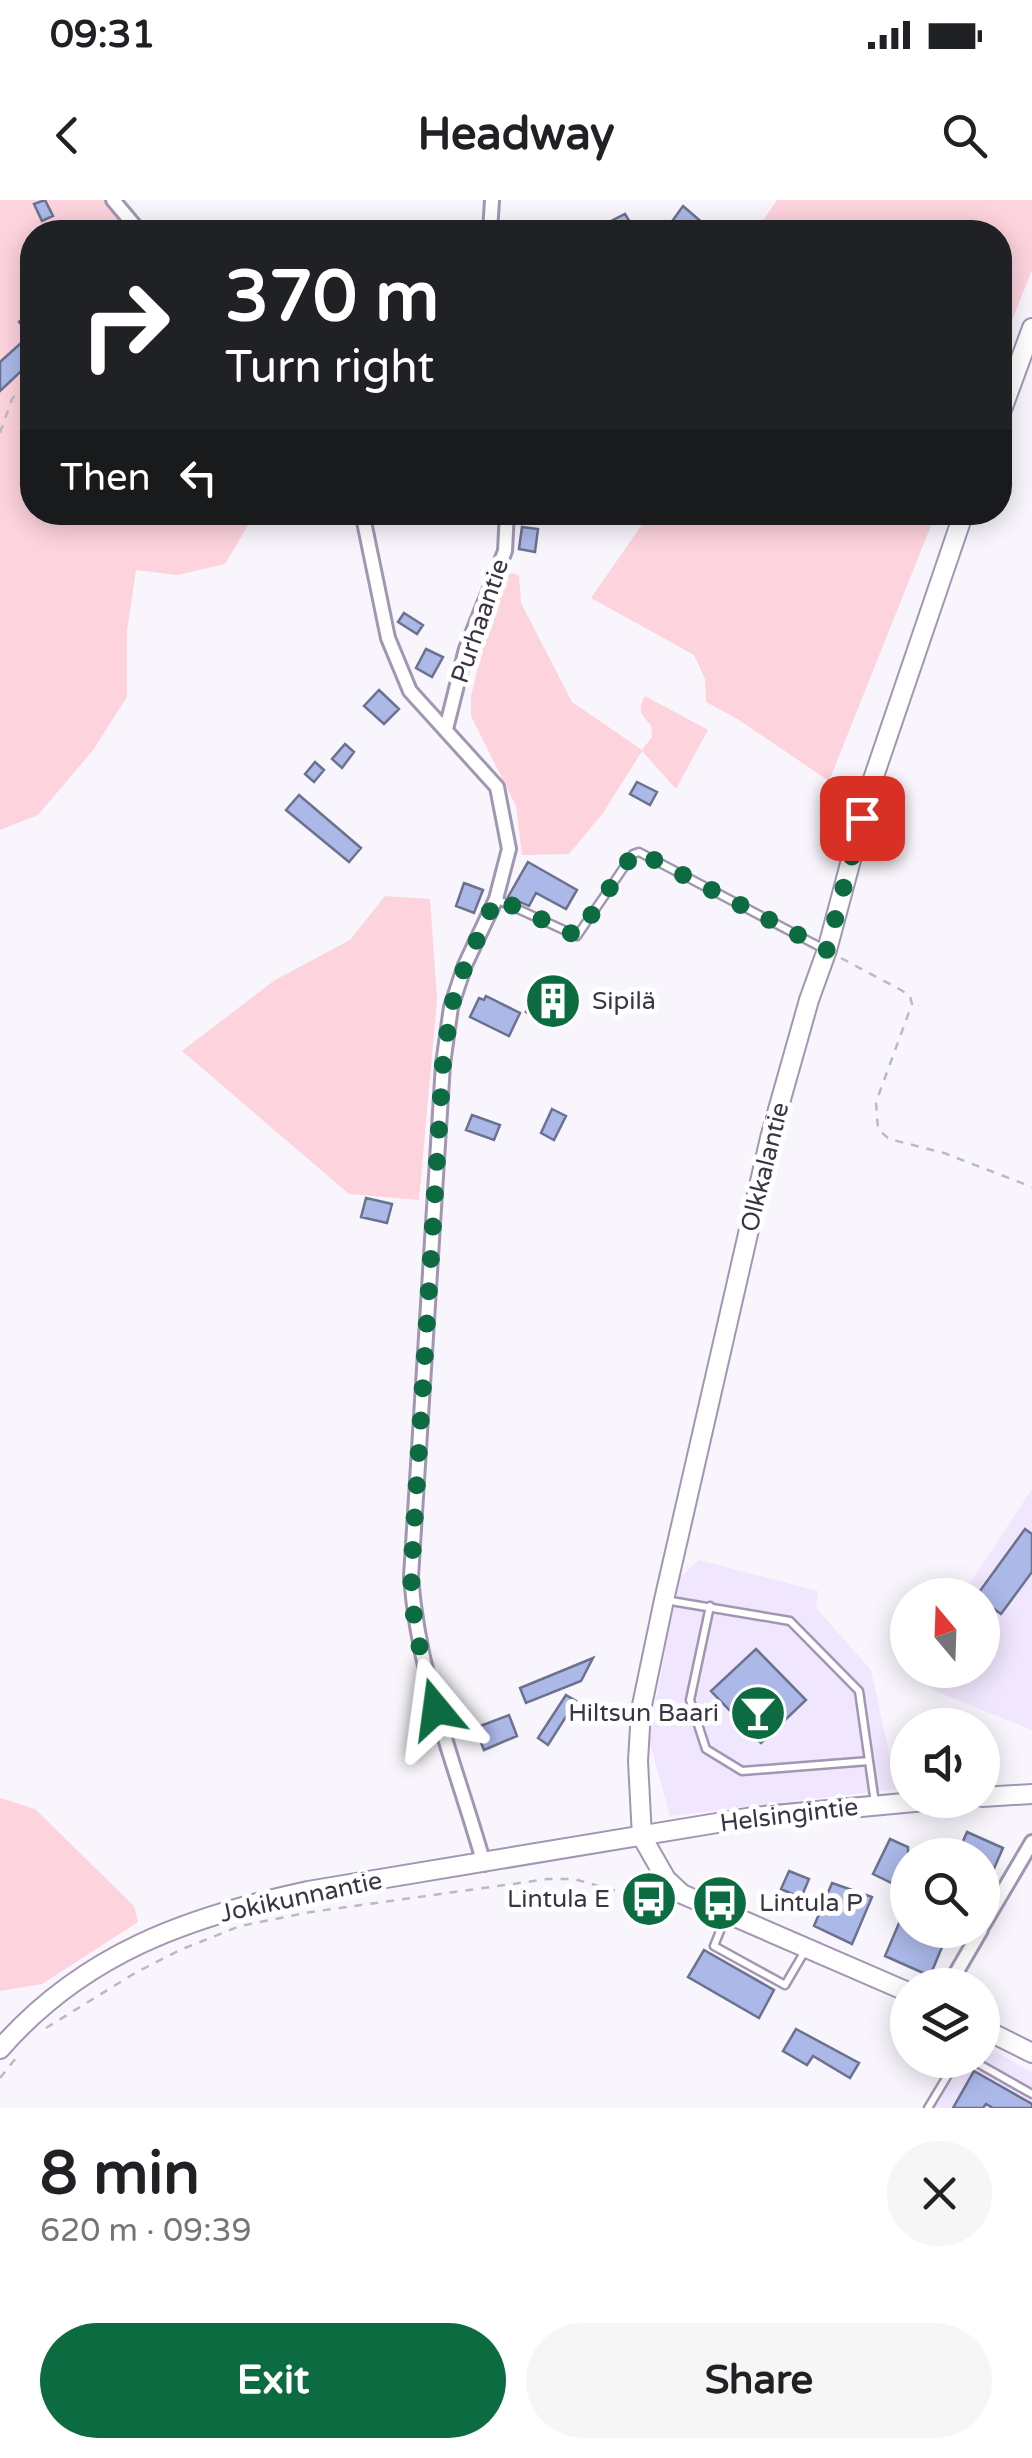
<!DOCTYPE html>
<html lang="en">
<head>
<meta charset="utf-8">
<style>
	body { margin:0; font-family:"Varela Round",sans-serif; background:#f6f6f6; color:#202124; height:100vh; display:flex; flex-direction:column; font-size:38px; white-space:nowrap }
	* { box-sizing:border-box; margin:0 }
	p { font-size:32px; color:#757577 }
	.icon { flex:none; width:55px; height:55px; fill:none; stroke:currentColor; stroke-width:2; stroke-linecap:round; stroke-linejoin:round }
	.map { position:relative; height:1908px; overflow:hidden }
	.sheet { display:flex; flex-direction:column; background:#fff; flex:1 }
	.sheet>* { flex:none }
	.banner { position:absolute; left:20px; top:20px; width:992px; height:305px; border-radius:40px; box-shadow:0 5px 25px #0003; background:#202124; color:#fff; overflow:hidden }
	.needle { width:65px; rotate:341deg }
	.buttons { position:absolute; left:890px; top:1378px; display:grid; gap:20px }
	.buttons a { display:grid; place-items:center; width:110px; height:110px; border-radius:50%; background:#fff; box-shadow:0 5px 25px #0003; font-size:50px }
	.pin { position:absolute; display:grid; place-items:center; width:85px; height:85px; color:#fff; margin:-42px; border-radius:20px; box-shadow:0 5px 15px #0006 }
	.me { position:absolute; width:110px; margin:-55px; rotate:344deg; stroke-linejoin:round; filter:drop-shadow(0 0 8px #0008) }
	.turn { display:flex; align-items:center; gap:35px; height:210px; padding:0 40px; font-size:45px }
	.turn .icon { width:130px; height:130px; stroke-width:2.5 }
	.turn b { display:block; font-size:70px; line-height:85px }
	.then { display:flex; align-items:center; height:95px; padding:0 40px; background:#0003; gap:20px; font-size:38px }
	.round { display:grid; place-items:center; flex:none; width:105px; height:105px; border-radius:52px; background:#f6f6f6 }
	.headline { display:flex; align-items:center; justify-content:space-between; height:170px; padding:0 40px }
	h1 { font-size:60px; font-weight:700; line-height:75px }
	.cta { display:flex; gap:20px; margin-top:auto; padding:20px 40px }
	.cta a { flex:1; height:115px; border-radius:60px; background:#0c6b40; color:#fff; font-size:40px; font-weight:700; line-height:115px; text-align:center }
	.cta a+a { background:#f6f6f6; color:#202124 }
	.status { display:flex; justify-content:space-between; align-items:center; height:70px; padding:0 50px; background:#fff; direction:ltr }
	.status svg { height:28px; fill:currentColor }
	header { display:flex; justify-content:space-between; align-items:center; height:130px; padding:0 40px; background:#fff; font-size:45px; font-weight:700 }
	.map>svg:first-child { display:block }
	.built { fill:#f0e7fe }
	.green { fill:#fdd3dd }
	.building { fill:#acb8e8; stroke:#6b728e; stroke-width:2.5 }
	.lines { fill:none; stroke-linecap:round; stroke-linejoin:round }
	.lane-casing { stroke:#a296b3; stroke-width:11 }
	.street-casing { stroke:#a296b3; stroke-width:18 }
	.secondary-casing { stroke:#a296b3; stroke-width:22 }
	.path { stroke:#bcb9c2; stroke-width:2.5; stroke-dasharray:8 8; stroke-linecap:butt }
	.lane { stroke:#fff; stroke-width:6 }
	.street { stroke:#fff; stroke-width:12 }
	.secondary { stroke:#fff; stroke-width:18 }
	.route { stroke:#0c6b40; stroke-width:18; stroke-dasharray:0 32.4 }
	.labels { text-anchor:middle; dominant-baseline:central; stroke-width:10; stroke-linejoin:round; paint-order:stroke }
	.street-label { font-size:25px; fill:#3a3542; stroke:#fff }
	.poi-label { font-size:25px; fill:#3a3542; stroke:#fff; text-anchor:start }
</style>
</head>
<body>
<div class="status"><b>09:31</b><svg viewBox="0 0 49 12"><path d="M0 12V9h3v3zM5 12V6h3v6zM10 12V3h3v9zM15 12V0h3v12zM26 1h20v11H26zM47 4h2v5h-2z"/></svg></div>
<header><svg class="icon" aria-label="back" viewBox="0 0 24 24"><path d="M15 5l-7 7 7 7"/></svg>Headway<svg class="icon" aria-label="search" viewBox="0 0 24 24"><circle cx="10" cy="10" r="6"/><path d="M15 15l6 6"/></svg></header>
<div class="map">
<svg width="1032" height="1908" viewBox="0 0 1032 1908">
	<rect width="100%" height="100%" fill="#f8f5fc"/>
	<path class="built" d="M1032 1289V1530L933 1490 930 1470H982V1395H962Z
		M699 1360 818 1391 816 1408 871 1470 897 1589 670 1616 649 1540 678 1379Z
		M983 1845 1032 1872V1908H933L963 1860H982Z"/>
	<path class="green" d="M0 0H103L130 32H32V312L255 313 225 364 177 375 136 370 127 431V497L93 550 38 615 0 630Z
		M777 0H1032V70L1000 151V32H755Z
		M650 313H936L829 581 739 520 706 502 705 479 694 455 591 398Z
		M506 372 519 375 521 403 572 502 642 550 652 537 651 525C641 515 637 510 645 496L708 530 676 589 642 551 603 613 569 654 522 655 516 606 471 516V496L491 413Z
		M385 696 430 699 437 799 419 1000 349 994 182 851 275 780 350 740Z
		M0 1598 35 1609 134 1706 138 1722 42 1784 0 1791Z"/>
	<path class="building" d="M45 0 53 16 42 21 34 4Z
		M683 6 705 25 700 32H676L668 27Z
		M625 14 636 32H620L613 20Z
		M32 111V161L0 191V162L30 135 19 122Z
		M522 327 538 329 535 352 519 349Z
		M404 413 423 425 417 434 398 422Z
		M426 449 443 457 432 477 416 468Z
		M379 490 399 509 384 524 364 506Z
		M345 544 354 552 342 568 332 559Z
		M315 562 324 570 314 582 305 574Z
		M637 582 657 592 650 605 630 594Z
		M299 595 361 648 349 662 286 610Z
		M528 662 577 690 566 709 536 693 529 706 508 697Z
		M464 683 483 690 474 713 456 706Z
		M557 779 575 789 555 827 526 812 539 787 549 792Z
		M486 796 520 813 509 836 470 817 479 798 484 800Z
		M552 909 566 916 554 940 541 933Z
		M472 915 500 925 494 940 466 930Z
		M366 998 392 1004 387 1023 361 1017Z
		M1025 1329 1032 1334V1372L1001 1414 982 1400V1395H977Z
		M756 1449 806 1500 761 1543 711 1491Z
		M593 1458 581 1481 526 1503 520 1488Z
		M566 1495 576 1501 548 1545 538 1538Z
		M509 1515 517 1536 484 1550 475 1528Z
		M967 1632 1003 1648 982 1696V1655H957Z
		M890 1639 908 1647V1691L873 1674Z
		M789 1671 809 1679 801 1698 781 1689Z
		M832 1683 872 1697 852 1744 814 1726Z
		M908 1702V1730H949L930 1776 885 1756Z
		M704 1750 774 1790 759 1818 688 1777Z
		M796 1829 859 1863 850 1878 813 1856 807 1865 783 1851Z
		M974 1871 1032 1904V1908H993L986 1904 983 1908H953Z"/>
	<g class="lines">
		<g class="lane-casing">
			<path id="lane" d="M496 699 577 736 633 654 639 652 826 750
				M665 1400 790 1421 859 1491 875 1603
				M710 1406 690 1500 706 1549 742 1571 869 1561
				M726 1716 714 1746 785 1785 805 1751
				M972 1860 1032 1894
				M928 1908 957 1860"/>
		</g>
		<g class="street-casing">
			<path id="street" d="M113 0 140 32
				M490 32 492 0
				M362 312 388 438 410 491 497 587 509 649 496 699 465 765 451 807 443 864 411 1377C419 1481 456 1565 484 1664
				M446 529 466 449 505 351 507 312
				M982 1727 1032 1642
				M949 1785 981 1730"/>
		</g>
		<g class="secondary-casing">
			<path id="secondary" d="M1000 215 1032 128
				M982 1597 1032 1594
				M908 1792 682 1694 666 1679 642 1637 638 1561 641 1510 664 1400 770 938 809 800 827 750 871 585 964 312
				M982 1828 1032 1853
				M0 1849C83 1754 187 1717 308 1691L753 1617 936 1600"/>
		</g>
		<path class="path" d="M0 233 12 199 32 178
			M841 758 901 790 910 796 912 804 876 902 878 929 889 939 944 953 1032 987
			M631 1694 651 1686
			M46 1828 135 1773 180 1750 240 1726 311 1712 548 1679H574L670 1706
			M0 1878 16 1858"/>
		<use href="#lane" class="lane"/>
		<use href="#street" class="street"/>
		<use href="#secondary" class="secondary"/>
	</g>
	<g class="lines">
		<path class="route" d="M436 1509 415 1429 411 1377 443 864 451 807 465 766 496 698 577 736 633 654 639 652 827 750 862 618"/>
	</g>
	<defs>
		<g id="building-disc" transform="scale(2.875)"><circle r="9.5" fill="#0c6b40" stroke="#fff"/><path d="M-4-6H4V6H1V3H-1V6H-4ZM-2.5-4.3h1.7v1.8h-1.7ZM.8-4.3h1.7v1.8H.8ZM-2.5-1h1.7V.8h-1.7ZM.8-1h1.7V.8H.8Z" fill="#fff"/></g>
		<g id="bar-disc" transform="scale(2.875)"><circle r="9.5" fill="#0c6b40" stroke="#fff"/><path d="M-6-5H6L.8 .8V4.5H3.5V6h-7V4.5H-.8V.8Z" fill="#fff"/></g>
		<g id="bus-disc" transform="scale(2.875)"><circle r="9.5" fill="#0c6b40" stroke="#fff"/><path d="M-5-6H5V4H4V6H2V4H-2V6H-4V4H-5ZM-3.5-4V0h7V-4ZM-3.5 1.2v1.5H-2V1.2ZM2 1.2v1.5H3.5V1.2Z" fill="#fff"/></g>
	</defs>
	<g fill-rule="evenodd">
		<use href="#building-disc" x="553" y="801"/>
		<use href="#bar-disc" x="758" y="1513"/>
		<use href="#bus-disc" x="649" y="1699"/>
		<use href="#bus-disc" x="720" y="1703"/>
	</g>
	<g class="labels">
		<g class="street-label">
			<text transform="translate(480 421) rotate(-71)">Purhaantie</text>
			<text transform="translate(765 967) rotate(-76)">Olkkalantie</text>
			<text transform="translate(789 1615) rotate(-7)">Helsingintie</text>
			<text transform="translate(301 1697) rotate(-12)">Jokikunnantie</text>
		</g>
		<g class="poi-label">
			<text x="592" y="801">Sipilä</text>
			<text x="719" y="1513" text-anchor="end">Hiltsun Baari</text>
			<text x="610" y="1699" text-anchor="end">Lintula E</text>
			<text x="759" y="1703">Lintula P</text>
		</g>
	</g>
</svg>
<div class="buttons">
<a><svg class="needle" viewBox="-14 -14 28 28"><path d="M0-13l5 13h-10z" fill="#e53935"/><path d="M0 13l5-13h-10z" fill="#757577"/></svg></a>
<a><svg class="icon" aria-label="sound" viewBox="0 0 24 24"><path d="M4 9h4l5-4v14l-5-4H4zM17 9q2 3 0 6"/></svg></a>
<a><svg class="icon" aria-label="search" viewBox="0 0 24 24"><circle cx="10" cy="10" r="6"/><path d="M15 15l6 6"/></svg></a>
<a><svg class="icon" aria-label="layers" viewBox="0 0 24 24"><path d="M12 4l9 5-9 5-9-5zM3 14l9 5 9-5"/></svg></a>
</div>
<div class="pin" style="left:862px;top:618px;background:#d93025"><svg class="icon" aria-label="arrive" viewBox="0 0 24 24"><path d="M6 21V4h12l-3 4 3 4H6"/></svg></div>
<svg class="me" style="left:436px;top:1509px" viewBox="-20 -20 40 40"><path d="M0-17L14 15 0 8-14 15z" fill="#0c6b40" stroke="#fff" stroke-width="4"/></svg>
<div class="banner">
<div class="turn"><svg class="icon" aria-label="right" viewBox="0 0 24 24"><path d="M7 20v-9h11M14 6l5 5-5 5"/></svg><div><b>370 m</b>Turn right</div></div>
<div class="then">Then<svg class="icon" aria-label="left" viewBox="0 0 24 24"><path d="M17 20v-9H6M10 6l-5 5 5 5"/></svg></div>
</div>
</div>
<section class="sheet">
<div class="headline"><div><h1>8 min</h1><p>620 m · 09:39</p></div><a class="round"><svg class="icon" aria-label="close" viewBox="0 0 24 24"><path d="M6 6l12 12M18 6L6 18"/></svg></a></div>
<div class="cta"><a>Exit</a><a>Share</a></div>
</section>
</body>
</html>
